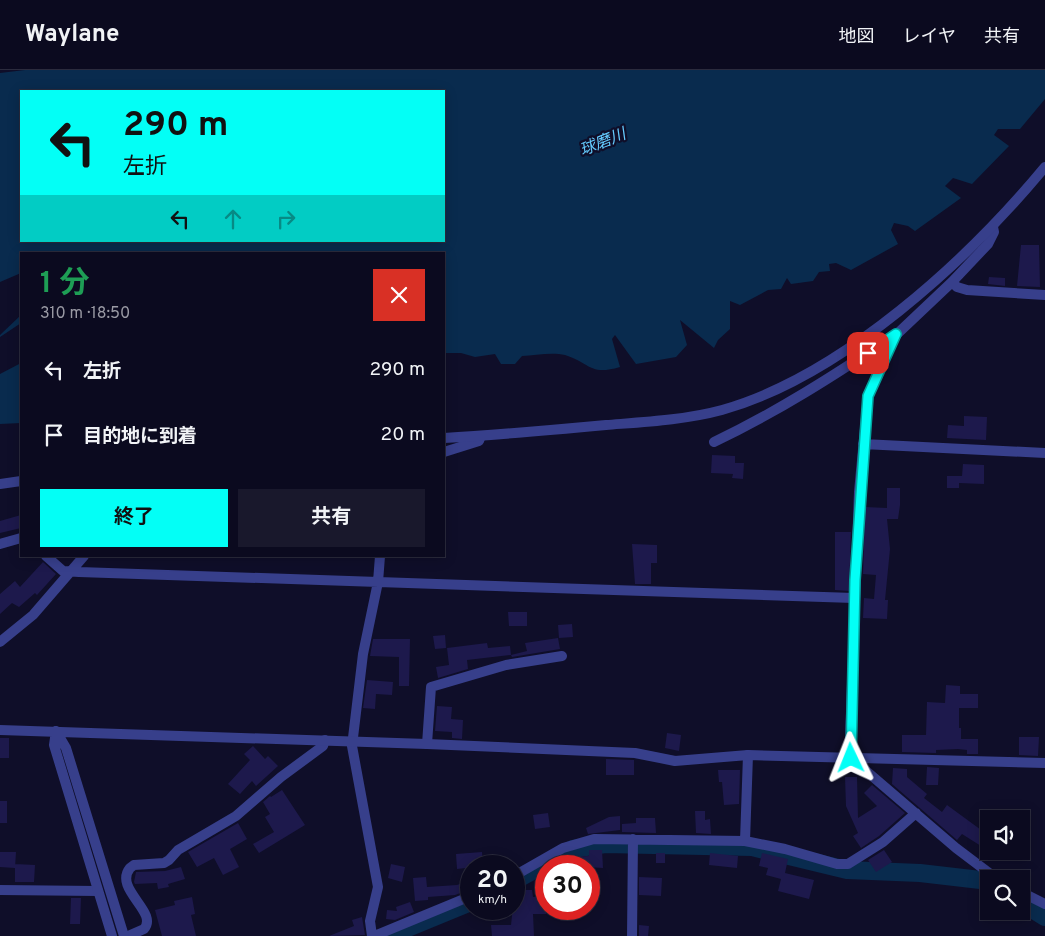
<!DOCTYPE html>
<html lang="ja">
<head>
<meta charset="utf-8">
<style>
	body { margin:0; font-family:Overpass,"Noto Sans JP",sans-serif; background:#19182c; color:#f1f3f6; height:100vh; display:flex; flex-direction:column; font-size:19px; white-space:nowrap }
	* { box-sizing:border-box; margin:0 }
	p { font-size:16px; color:#9a9aa4 }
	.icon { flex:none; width:28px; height:28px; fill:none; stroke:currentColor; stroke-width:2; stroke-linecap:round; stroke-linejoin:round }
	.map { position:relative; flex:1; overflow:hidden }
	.details { position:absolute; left:20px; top:182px; width:425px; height:305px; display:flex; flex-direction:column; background:#0b0a1f; border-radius:0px; box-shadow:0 2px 12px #0003,0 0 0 1px #2b2b3d }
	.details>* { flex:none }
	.top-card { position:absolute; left:20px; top:20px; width:425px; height:152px; border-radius:0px; box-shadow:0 2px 12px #0003,0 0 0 1px #2b2b3d; background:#03fff6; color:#111; overflow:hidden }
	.fabs { position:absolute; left:980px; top:740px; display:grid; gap:10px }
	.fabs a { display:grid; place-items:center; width:50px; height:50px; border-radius:0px; background:#0b0a1f; box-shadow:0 2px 12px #0003,0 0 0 1px #2b2b3d; font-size:25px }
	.speed { position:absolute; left:460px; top:785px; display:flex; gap:10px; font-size:25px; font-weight:700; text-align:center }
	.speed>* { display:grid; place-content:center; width:65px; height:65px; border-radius:50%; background:#0b0a1f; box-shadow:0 2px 12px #0003,0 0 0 1px #2b2b3d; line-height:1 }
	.speed small { font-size:12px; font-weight:400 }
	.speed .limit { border:8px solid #d22; background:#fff; color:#111 }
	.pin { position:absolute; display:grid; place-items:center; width:42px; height:42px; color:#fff; margin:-21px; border-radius:10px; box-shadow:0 2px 8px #0006 }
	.me { position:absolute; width:55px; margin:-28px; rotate:358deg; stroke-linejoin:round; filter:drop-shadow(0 0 4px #0008) }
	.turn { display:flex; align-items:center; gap:18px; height:105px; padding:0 20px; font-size:22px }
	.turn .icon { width:65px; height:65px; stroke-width:2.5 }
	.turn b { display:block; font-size:35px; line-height:42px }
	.lanes { display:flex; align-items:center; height:48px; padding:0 20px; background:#0003; justify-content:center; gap:25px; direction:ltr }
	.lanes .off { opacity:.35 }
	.round { display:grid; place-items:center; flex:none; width:52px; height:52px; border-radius:0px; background:#19182c }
	.headline { display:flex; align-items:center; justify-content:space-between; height:85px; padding:0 20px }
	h1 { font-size:30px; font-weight:700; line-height:38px; color:#1e9e55 }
	.primary-button { display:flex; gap:10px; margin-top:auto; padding:10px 20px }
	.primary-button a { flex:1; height:58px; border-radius:0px; background:#03fff6; color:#111; font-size:20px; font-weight:700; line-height:58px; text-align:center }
	.primary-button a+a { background:#19182c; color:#f1f3f6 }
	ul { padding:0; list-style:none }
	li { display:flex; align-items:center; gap:15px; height:65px; padding:0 20px }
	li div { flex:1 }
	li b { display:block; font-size:19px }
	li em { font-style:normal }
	header { display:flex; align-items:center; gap:30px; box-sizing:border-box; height:70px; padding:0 25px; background:#0b0a1f; border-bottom:1px solid #2b2b3d }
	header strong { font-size:24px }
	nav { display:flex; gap:28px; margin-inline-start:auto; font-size:18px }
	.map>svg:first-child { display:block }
	.water { fill:#092b4e; fill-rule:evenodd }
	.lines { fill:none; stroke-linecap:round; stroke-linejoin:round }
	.river { stroke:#092b4e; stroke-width:18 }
	.building { fill:#1d194c }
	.minor { stroke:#373f8b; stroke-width:10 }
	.tertiary { stroke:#373f8b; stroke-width:10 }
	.route-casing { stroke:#02a6a0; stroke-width:12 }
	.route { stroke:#03fff6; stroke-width:9 }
	.labels { text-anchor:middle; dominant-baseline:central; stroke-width:4.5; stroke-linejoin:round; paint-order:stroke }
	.water-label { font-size:16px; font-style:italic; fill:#65ccff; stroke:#0f0e29 }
</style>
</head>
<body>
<header>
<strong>Waylane</strong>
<nav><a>地図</a><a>レイヤ</a><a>共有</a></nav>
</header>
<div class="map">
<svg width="1045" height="866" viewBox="0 0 1045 866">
	<rect width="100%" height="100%" fill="#0f0e29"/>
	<path class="water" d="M25 0H1045V29L1020 59H998L994 65 1009 76 972 114 953 108 945 116 961 128 915 161 908 156 894 153 891 160 898 174 851 200 836 193 829 194 830 201 819 202 813 211 791 214 787 208 781 219 768 220 740 235 730 231V259L718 270 714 278 680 250 687 275 676 287 636 294 615 265 612 269 620 297C589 306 591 293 565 285 553 282 535 285 522 286L515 294H501L495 284 475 287 461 283H444V184H21V203L0 212V3ZM21 21H444V171H21Z
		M21 245V253L0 267V265Z
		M21 293V353L0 354V304Z"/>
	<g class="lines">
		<path class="river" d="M521 807 573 779 605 774 752 777 847 800 920 803 989 811
			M1021 832 1045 847
			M388 866 471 832"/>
	</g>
	<path class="building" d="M1021 175H1039L1040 217 1017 216Z
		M989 207 1005 208V216L988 214Z
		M964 346 987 347 986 370 947 368 948 355 964 356Z
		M712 385 735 386V393H744L743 409 732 408 733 404 711 403Z
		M963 394 984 395V414L959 413V418H947V406H962Z
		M887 418H900V435L898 449H887L890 479 885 530H888L887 549 863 548 864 528 874 529 876 505 863 504 865 437 887 438Z
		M21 445V458L0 463V451Z
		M835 462H851L849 521 835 520Z
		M632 474 657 475V493H651V514H635Z
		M43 492 56 504 37 525 35 523 19 537 12 533 0 544V524L15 511 20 517Z
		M508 542H527V556H509Z
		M572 554 573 567 559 568 558 555Z
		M445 565 446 578 435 579 433 566Z
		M558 568 560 579 512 587 511 585 527 581 525 573Z
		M373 569H410L409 616H399V587L370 586Z
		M487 573 488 578 510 576 511 585 467 590 468 599 438 608 436 597 449 595 447 578Z
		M367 610 393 612 392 625 376 624 375 639 363 638Z
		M946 615 960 616V624H978V638H959V658H961V669H978V684H967V680L958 679 936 680V683L902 682V665H926L927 632 945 633Z
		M437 636 452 637 451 649 463 650 462 669 452 668V662L435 661Z
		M667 663 681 665 679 681 665 678Z
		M1019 667H1039L1038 686 1019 685Z
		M0 668H9V688H0Z
		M253 676 265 689 268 686 278 696 256 716 252 711 240 724 228 714 250 690 244 684Z
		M606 689 634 690V705H606Z
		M927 697 939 698 938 715H926Z
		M893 698 907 699V707L927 724 924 728 942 742 947 735 988 765 981 776 962 764 957 770 892 714Z
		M718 700H740L739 734 724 735 722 712H719Z
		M845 707H857L858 748 877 736 864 723 872 715 905 743 879 766 861 778 853 766 858 763 846 736Z
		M282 720 305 755 259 783 253 774 274 762 265 747 270 744 263 732 270 726 271 727Z
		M0 731H7V753H0Z
		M695 741H705V750L710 749 711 764 696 763Z
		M548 743 550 757 535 759 533 745Z
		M620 746V760L588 764 586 758 609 747Z
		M636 748H655L656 763 622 762V754L636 753Z
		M238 753 247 769 230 779 239 797 223 805 214 788 197 797 188 782Z
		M589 780H602L603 798 573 796 572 787 589 786Z
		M884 780 892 792 876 802 868 790Z
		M0 782H16L15 798 0 797Z
		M482 782 483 796 457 799 456 784Z
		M656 783H665V793H656Z
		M710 783 738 786 737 798 709 795Z
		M762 783 788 789 785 803 814 810 809 829 778 821 781 809 766 805 768 798 759 796Z
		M15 794 35 795 34 812H15Z
		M391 794 405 797 402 812 388 808Z
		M181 797 185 809 168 814 169 817 158 819 157 813 135 814 134 812 136 802 165 801Z
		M426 807 427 817 457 815 471 810V819L455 825 428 827V830L415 831 413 808Z
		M639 807 662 808 661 826 639 825Z
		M520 820H532L533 827H546V844H533L534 866H492L491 855H511L514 827H520Z
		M192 827 195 844 191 845 196 866H162L155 840 175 835 174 831Z
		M71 828H81L80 854H70Z
		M410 832 414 842 395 850 386 849 387 840 397 841 396 837Z
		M362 847 365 865 329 866 354 856 352 850Z
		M639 855 649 856 648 866H639Z"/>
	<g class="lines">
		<path class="minor" d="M993 157 994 162 988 174 952 212 896 265 868 326 859 422 850 669 851 688 956 778 997 809
			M952 212 957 217 967 220 1045 225
			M714 372C777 342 835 305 893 266
			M863 374 1045 383
			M444 382 479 371 481 366
			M0 474 21 468
			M46 486 63 501 79 502 854 528
			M0 572 33 545 84 486
			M427 674 431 617 506 595 562 586
			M745 771 748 685
			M514 806 563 778 594 769 745 771 785 779 837 794H848L883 772 916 743
			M0 820 98 821
			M1021 822 1045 834
			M128 866 144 859C159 842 113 819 130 798L134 795 164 793 169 790 178 780 236 746 281 707 323 676 325 670
			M372 866 370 851 378 817 352 676 363 584 378 512 380 486
			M374 866 471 826
			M632 866 633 769"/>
		<path class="tertiary" d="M444 368C498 365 552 360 606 355 644 352 685 350 722 340 842 306 967 191 1045 97
			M0 414 21 411
			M0 660 427 674 635 683 675 691 748 685 1045 693
			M56 661 66 678 124 866
			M56 661 54 675 112 866"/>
	</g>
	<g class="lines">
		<g class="route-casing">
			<path id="route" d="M851 688 855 510 868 326 896 264 868 283"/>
		</g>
		<use href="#route" class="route"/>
	</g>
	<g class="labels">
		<g class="water-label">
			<text transform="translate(603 73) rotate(-22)">球磨川</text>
		</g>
	</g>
</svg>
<div class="fabs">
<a><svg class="icon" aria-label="sound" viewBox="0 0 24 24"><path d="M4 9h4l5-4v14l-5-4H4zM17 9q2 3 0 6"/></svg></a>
<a><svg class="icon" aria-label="search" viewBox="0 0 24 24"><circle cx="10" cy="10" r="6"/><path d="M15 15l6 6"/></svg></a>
</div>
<div class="speed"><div>20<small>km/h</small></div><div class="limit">30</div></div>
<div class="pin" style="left:868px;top:283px;background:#d93025"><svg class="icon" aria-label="arrive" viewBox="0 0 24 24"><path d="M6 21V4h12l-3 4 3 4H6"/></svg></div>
<svg class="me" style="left:851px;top:688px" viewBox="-20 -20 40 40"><path d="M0-17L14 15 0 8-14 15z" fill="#03fff6" stroke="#fff" stroke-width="4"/></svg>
<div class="top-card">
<div class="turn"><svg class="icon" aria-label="left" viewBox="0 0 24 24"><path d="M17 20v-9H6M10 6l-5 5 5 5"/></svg><div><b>290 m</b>左折</div></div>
<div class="lanes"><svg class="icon" aria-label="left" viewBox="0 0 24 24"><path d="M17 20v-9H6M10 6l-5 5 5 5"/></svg><svg class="icon off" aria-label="ahead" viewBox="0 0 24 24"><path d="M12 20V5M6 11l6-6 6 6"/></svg><svg class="icon off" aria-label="right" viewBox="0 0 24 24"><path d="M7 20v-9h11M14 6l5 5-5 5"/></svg></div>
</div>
<section class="details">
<div class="headline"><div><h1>1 分</h1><p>310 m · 18:50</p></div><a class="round" style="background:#d93025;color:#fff"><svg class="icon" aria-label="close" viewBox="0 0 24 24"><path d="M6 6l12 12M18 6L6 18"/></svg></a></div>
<ul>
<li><svg class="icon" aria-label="left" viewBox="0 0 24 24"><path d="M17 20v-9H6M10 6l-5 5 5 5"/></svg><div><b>左折</b></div><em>290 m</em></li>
<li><svg class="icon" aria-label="arrive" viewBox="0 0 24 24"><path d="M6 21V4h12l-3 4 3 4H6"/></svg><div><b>目的地に到着</b></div><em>20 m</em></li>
</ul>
<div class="primary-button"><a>終了</a><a>共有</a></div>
</section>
</div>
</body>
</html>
